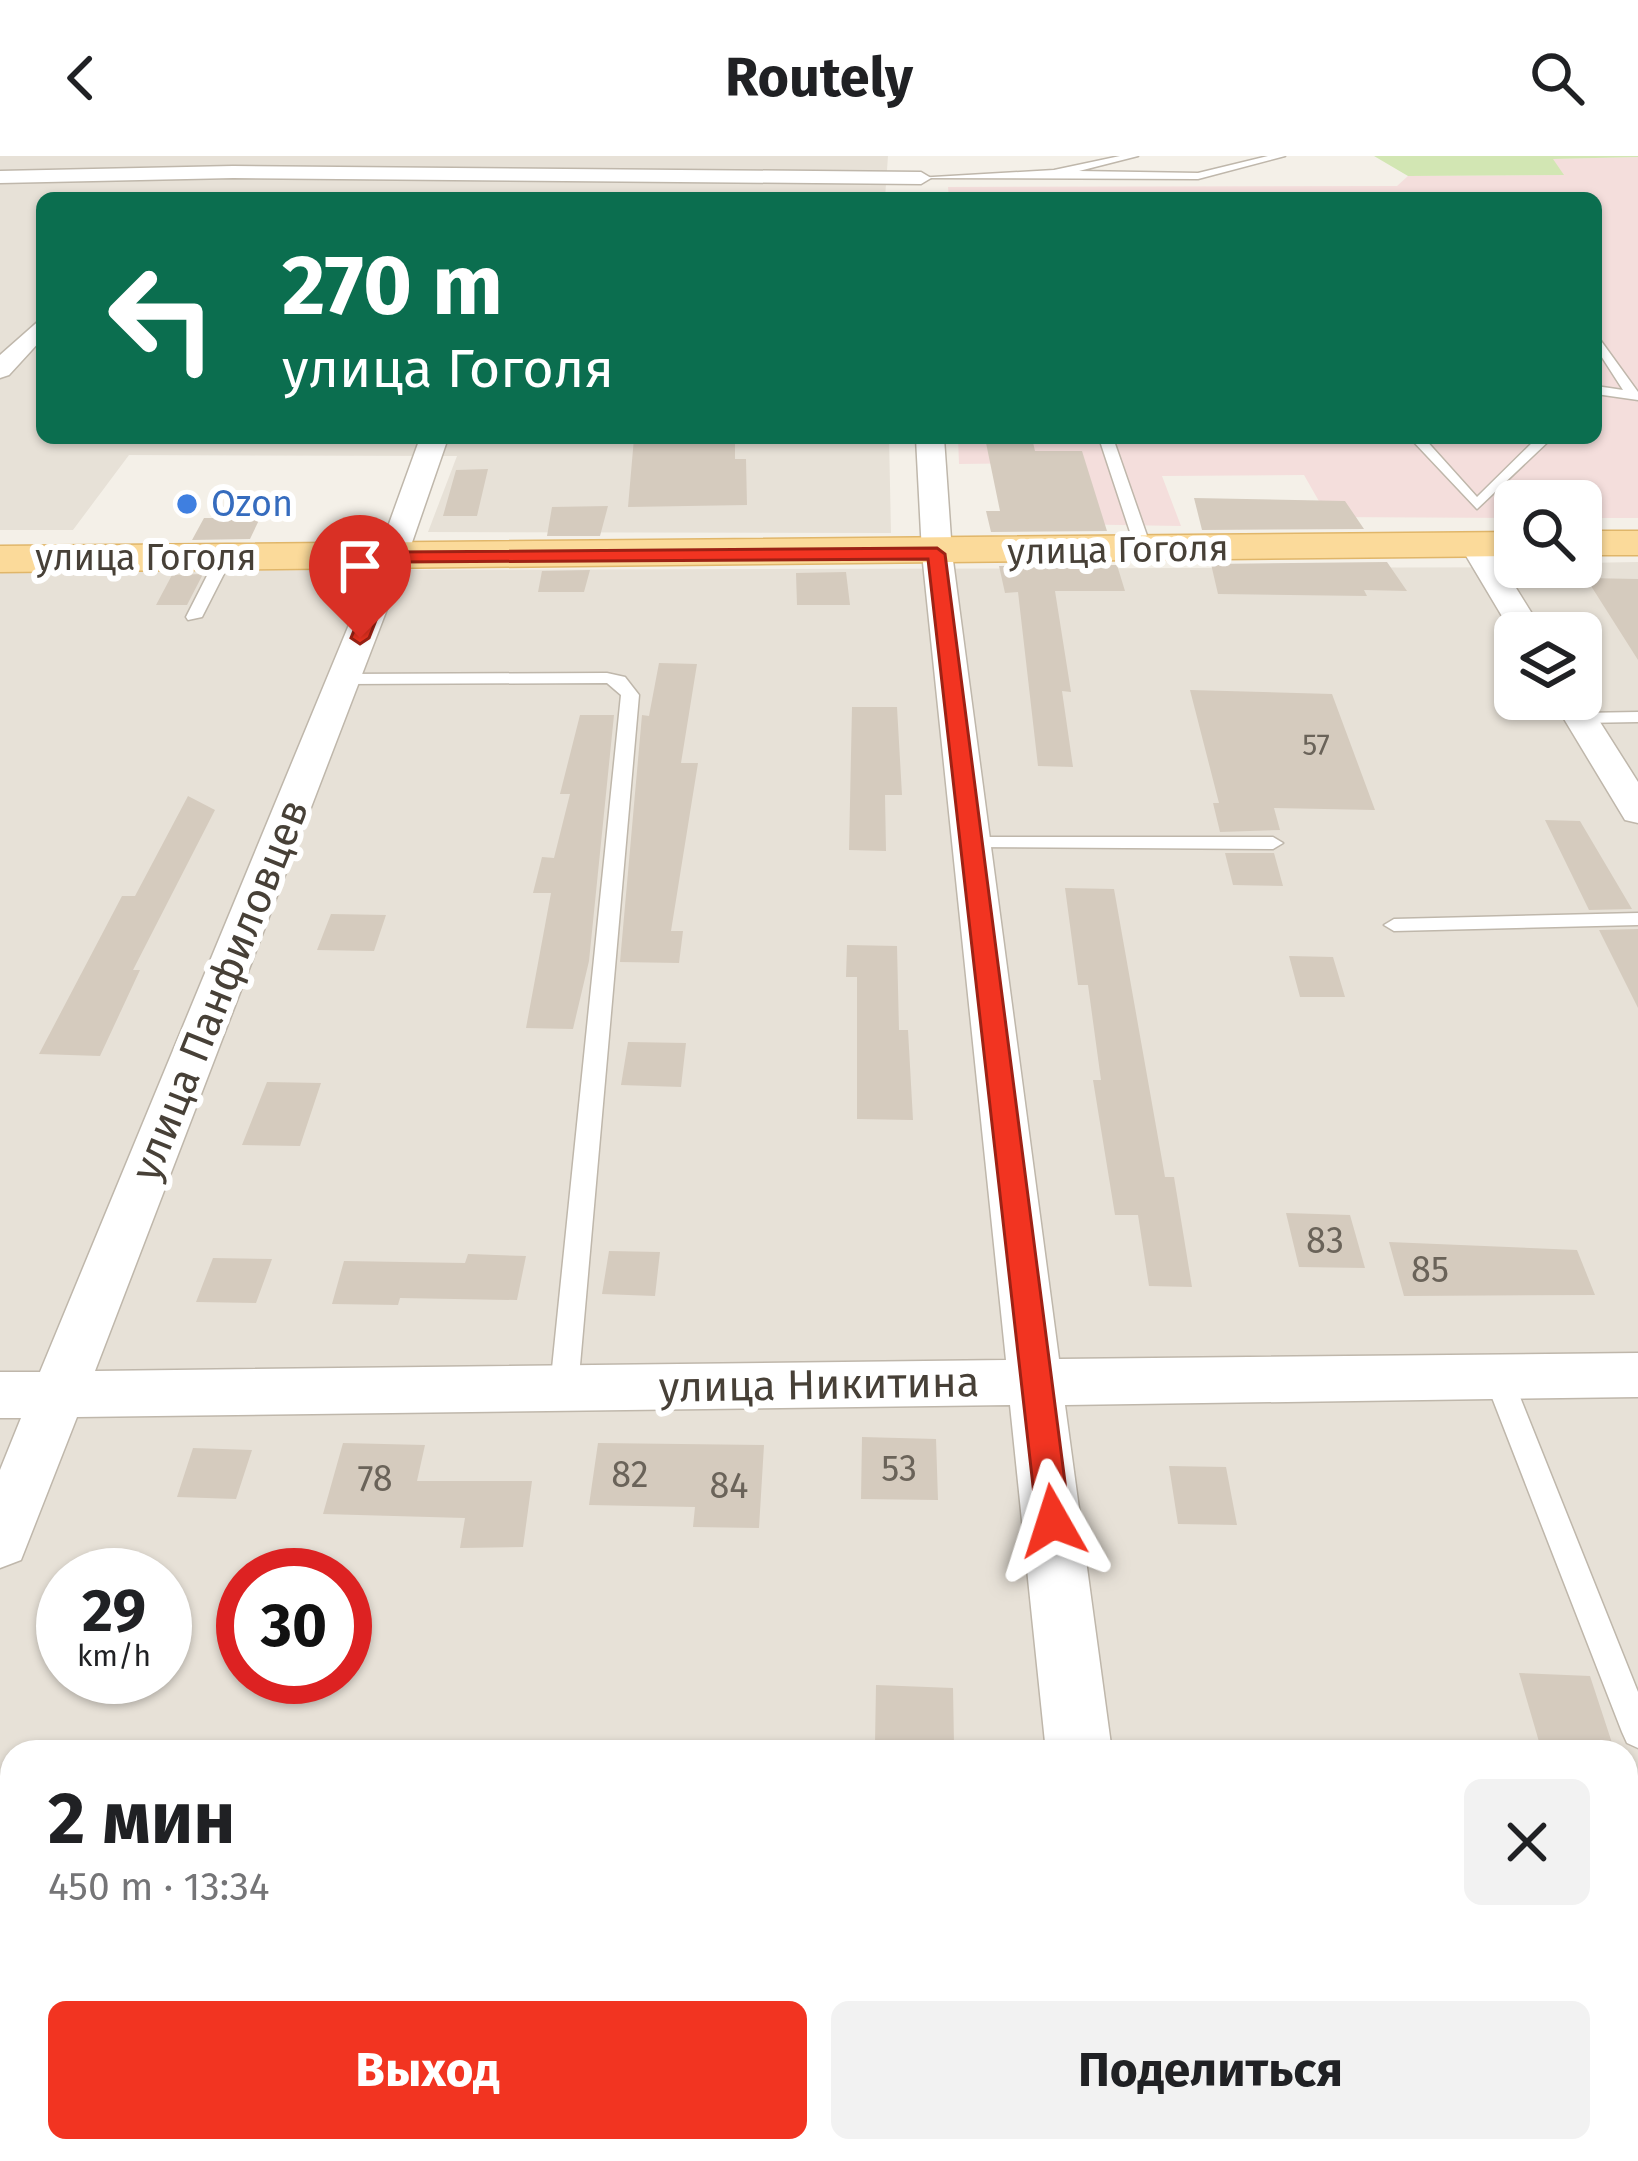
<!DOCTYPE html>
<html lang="ru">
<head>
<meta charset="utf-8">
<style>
	body { margin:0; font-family:"Fira Sans",sans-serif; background:#f2f2f2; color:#202124; height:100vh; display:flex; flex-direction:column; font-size:45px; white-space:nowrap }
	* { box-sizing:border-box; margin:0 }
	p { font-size:39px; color:#757577 }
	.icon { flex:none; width:66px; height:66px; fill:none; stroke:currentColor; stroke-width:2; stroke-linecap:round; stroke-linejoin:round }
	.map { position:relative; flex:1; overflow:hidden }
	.panel { position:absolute; left:0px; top:1584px; width:1638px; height:423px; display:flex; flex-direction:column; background:#fff; border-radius:36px 36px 0 0; box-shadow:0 3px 9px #0004 }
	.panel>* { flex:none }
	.guide { position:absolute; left:36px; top:36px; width:1566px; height:252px; border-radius:18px; box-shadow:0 3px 9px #0004; background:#0b6e4f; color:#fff; overflow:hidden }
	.fabs { position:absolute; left:1494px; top:324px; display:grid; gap:24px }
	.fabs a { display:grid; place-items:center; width:108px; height:108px; border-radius:18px; background:#fff; box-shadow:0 3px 9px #0004; font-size:60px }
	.speed { position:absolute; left:36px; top:1392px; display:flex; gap:24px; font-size:60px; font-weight:700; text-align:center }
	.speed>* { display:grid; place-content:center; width:156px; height:156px; border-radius:50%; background:#fff; box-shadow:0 3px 9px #0004; line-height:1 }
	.speed small { font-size:30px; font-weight:400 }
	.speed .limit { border:18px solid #d22; background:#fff; color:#111 }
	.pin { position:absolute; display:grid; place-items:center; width:102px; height:102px; color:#fff; margin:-123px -51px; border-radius:50% 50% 50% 0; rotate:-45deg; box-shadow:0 0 12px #0007 }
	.pin .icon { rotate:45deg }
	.me { position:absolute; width:132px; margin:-66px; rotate:354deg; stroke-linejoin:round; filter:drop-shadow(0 0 9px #0008) }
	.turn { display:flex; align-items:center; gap:42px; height:252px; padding:0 48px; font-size:54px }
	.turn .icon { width:156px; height:156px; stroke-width:2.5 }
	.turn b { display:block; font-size:84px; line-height:102px }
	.round { display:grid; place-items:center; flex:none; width:126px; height:126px; border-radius:18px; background:#f2f2f2 }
	.overview { display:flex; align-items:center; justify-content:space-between; height:204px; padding:0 48px }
	h1 { font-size:72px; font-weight:700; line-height:90px }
	.primary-button { display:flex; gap:24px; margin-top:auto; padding:24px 48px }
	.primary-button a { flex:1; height:138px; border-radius:18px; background:#f23421; color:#fff; font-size:48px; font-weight:700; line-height:138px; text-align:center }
	.primary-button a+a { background:#f2f2f2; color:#202124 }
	header { display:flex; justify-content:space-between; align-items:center; height:156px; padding:0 48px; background:#fff; font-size:54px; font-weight:700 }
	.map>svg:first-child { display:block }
	.residential { fill:#e7e1d7; fill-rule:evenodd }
	.medical { fill:#f4dedc }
	.green { fill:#d2e6b3 }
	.building { fill:#d5cbbe }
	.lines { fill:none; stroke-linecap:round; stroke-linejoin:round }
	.service-casing { stroke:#bfb7ab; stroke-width:3 }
	.minor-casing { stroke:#bfb7ab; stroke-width:3 }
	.primary-casing { stroke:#e0b66a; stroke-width:3 }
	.service { fill:#fff; fill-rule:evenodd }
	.minor { fill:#fff; fill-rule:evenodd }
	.primary { fill:#fbda9a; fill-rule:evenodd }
	.route { fill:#f23421; stroke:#9d2215; stroke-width:3 }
	.shop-dot { fill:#3f7fe0; stroke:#fff; stroke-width:4.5 }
	.labels { text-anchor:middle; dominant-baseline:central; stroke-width:12; stroke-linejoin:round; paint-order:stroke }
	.far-number-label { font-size:30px; fill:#6a6359 }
	.far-shop-label { font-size:36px; fill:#366cbe; stroke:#fff; text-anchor:start }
	.far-street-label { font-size:36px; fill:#474037; stroke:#fff }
	.number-label { font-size:36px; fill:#6a6359 }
	.street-label { font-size:42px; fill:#474037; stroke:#fff }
</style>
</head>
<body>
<header><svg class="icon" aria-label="back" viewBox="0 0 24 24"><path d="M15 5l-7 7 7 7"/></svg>Routely<svg class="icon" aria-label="search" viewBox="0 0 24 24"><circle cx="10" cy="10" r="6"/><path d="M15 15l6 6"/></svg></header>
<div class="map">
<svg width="1638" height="2005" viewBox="0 0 1638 2005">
	<rect width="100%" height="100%" fill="#f4f0e8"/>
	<path class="residential" d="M0 0H888L885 42H42V282H889L891 377 428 376 457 300 129 299 73 374H0Z
		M1638 406V2005H0V415L1581 411V407ZM1515 477H1581V543H1515ZM63 1419H165V1521H63ZM243 1419H345V1521H243ZM12 1596H1626V1995H12Z"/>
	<path class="medical" d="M1638 1V362H1581V345H1515V362L1328 361 1304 319 1162 320 1181 370 1060 368 1048 307 959 308 958 282H1596V42H949L948 31 1397 30 1408 20 1563 19 1552 3Z"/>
	<path class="green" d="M1374 0H1638V1L1553 3 1564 19 1408 20Z"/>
	<path class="building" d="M634 282H735V303H746L747 349 628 351Z
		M985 282H1032L1035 295H1082L1107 375 991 376 986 355H1000Z
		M488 313 477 360H443L456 314Z
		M1194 342 1345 345 1364 373 1202 374Z
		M608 350 600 380H547L552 351Z
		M204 362H260L250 383 192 384Z
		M1387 406 1407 435 1364 434 1367 440 1218 438 1211 408Z
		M1117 409 1125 435H1055L1071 536 1062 535 1073 611 1038 610 1018 436 1005 437 999 410Z
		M590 414 584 436H538L542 415Z
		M846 416 850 449H797L796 417Z
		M203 418 187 449H156L172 419Z
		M1586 422 1638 423V504Z
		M659 507 697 508 681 607H698L671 775H683L679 807 620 806 642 559 649 560Z
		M1190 534 1332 538 1375 654 1274 652 1280 674 1220 676 1213 647H1219Z
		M852 551H897L902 639H885L886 695 849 694Z
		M580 559H614L589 805 573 873 526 872 551 737H533L542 701 554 702 570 638H560Z
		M188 640 215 654 133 814H140L100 900 39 898 122 740H135Z
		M1545 664 1580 665 1632 753 1589 754Z
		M1225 697H1274L1283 730 1233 729Z
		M1065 732 1114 733 1165 1021H1174L1192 1131 1149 1130 1138 1059H1115L1093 924H1101L1088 829H1078Z
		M331 758 386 759 374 795 317 794Z
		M1638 773V852L1599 774Z
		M847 789 897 790 899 874H908L913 964 857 963V821H846Z
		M1289 800 1333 801 1345 841H1300Z
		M628 886 686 887 681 931 621 929Z
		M267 926 321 927 300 990 242 989Z
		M1286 1057 1350 1059 1365 1112 1299 1111Z
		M1389 1086 1577 1094 1595 1139 1404 1140Z
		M609 1095 660 1096 655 1140 602 1138Z
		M468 1098 526 1100 517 1144 400 1142 398 1149 332 1148 344 1105 465 1107Z
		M213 1102 272 1103 256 1147 196 1146Z
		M862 1281 936 1283 938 1344 861 1343Z
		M343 1287 425 1289 417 1325H532L523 1391 460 1392 465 1362 323 1358Z
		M598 1287 764 1289 759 1372 693 1371 695 1351 589 1349Z
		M193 1292 252 1294 236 1343 177 1341Z
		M1169 1310 1226 1311 1237 1369 1178 1368Z
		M1519 1517 1590 1520 1615 1596H1542Z
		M876 1529 953 1532 954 1589 875 1588Z"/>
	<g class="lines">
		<g class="service-casing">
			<path id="service" d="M1120 0H1138L1079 15 1198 17 1268 0H1285L1198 23 916 22 1054 14Z
				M1596 178 1638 236V244L1596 238V230L1623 234 1596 192Z
				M1099 282H1113L1152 394 1149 397 1136 394Z
				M1410 282H1424L1477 341 1537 282H1552L1477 353Z
				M224 397 232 402 202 461 188 464 186 461 216 402Z
				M607 517 625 521 639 539 578 1232 574 1240 564 1243 554 1240 550 1232 621 539 607 527 344 528 335 523 344 518Z
				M1638 556V566L1581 567 1572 562 1581 557Z
				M972 681H1273L1283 687 1273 693 965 691 962 687Z
				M1638 757V769L1394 775 1384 769 1394 763Z
				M1498 1210 1508 1213 1512 1221 1638 1536V1592L1627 1587 1622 1576 1484 1221 1488 1213Z"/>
		</g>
		<g class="minor-casing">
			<path id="minor" d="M233 10 921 16 931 22 921 28 233 22 0 27V15Z
				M42 162V183L9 219 0 222V199Z
				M420 282H448L407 401 95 1215 1006 1204 922 397 916 282H944L952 397 1059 1203 1638 1197V1241L1065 1249 1112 1596H1046L1010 1249 77 1261 21 1404 0 1412V1314L21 1262H0V1216H40L377 401Z
				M1474 379 1485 382 1544 477H1515V482L1459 388Z
				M1581 536 1638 626V667L1625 664 1552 543H1581Z
				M1085 1995H1161L1162 2005H1086Z"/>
		</g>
		<g class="primary-casing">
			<path id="primary" d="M1581 375H1638V399H1581Z
				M1515 376V400L0 416V390Z"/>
		</g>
		<use href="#service" class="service"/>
		<use href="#minor" class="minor"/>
		<use href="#primary" class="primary"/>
	</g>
	<path class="route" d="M937 392 945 398 1070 1365 1065 1375 1053 1380 1042 1375 1037 1365 928 403 399 406 369 482 360 488 351 482 384 401 392 396Z"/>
	<circle class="shop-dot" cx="187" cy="348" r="12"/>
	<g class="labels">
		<g class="far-number-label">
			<text x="1316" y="589">57</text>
		</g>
		<g class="far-shop-label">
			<text x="211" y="348">Ozon</text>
		</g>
		<g class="far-street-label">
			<text transform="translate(1118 394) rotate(-1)">улица Гоголя</text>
			<text x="146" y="402">улица Гоголя</text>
		</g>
		<g class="number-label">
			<text x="1325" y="1085">83</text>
			<text x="1430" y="1114">85</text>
			<text x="899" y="1313">53</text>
			<text x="630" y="1319">82</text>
			<text x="375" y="1323">78</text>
			<text x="729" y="1330">84</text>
		</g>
		<g class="street-label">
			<text transform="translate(220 834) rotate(-68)">улица Панфиловцев</text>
			<text transform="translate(819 1229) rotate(-1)">улица Никитина</text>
		</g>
	</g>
</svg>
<div class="fabs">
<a><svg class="icon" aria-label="search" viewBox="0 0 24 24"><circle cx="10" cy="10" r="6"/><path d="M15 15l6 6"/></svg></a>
<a><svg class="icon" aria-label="layers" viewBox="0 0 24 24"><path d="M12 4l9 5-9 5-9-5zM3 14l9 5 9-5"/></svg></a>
</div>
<div class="speed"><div>29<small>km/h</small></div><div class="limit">30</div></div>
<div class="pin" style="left:360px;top:482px;background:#d93025"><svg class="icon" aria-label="arrive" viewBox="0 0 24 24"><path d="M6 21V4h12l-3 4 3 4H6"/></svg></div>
<svg class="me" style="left:1053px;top:1365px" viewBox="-20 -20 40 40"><path d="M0-17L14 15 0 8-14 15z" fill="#f23421" stroke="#fff" stroke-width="4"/></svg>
<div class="guide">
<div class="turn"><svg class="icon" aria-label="left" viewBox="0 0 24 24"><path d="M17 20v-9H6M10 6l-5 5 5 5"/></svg><div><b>270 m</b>улица Гоголя</div></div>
</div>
<section class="panel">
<div class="overview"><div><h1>2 мин</h1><p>450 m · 13:34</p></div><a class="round"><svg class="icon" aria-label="close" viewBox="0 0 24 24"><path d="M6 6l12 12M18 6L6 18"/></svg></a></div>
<div class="primary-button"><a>Выход</a><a>Поделиться</a></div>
</section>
</div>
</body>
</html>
